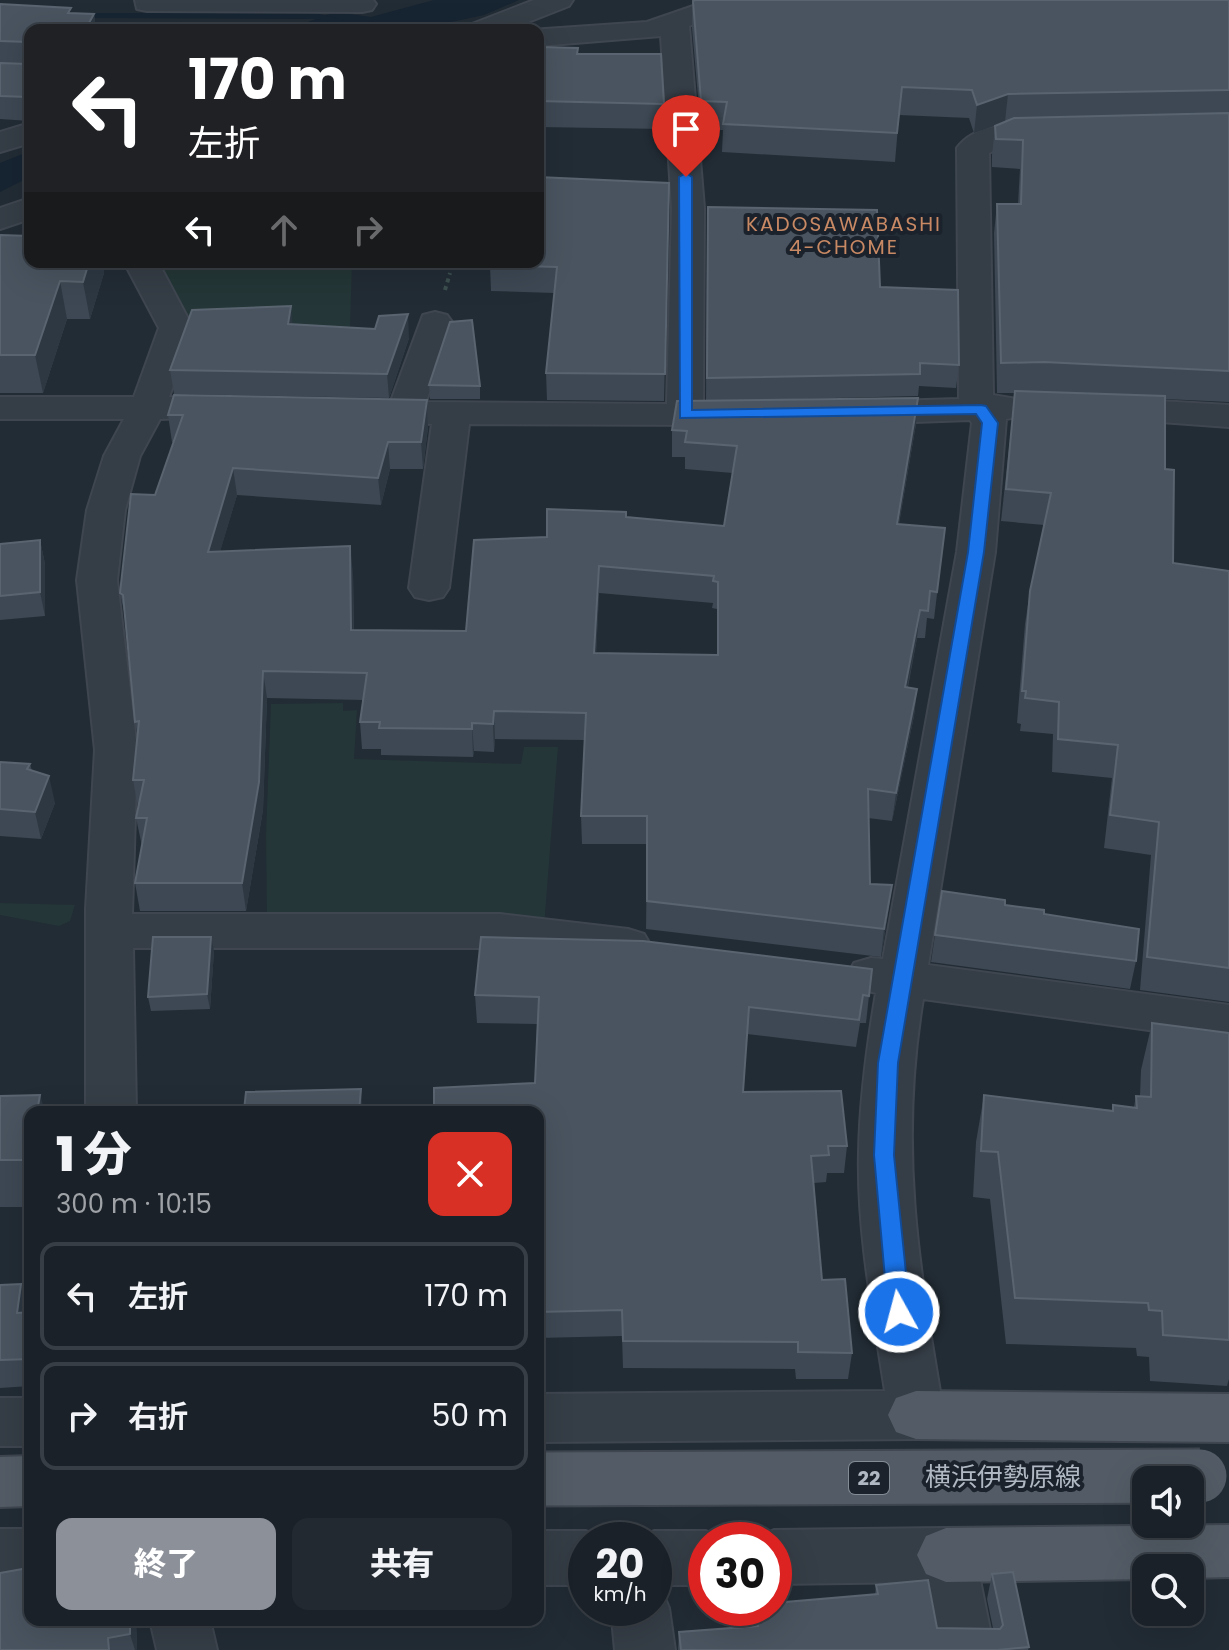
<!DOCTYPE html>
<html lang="ja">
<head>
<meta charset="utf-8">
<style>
	body { margin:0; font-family:Poppins,"Noto Sans JP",sans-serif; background:#232930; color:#f1f3f6; height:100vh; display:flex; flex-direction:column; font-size:30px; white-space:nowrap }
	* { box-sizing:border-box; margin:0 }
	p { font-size:26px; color:#9fa3a8 }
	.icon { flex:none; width:44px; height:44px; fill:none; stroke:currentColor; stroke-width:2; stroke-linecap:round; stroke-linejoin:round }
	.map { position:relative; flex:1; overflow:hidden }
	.sheet { position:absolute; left:24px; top:1106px; width:520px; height:520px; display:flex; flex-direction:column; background:#1a2128; border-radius:16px; box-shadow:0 8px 32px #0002,0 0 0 2px #383e45 }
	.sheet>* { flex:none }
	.hud { position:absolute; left:24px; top:24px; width:520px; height:244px; border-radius:16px; box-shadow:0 8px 32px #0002,0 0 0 2px #383e45; background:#202124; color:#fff; overflow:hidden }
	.buttons { position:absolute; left:1132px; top:1466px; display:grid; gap:16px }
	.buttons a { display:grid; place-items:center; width:72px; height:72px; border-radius:16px; background:#1a2128; box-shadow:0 8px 32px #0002,0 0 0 2px #383e45; font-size:40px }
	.speed { position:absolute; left:568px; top:1522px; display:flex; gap:16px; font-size:40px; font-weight:700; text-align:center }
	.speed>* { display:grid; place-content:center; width:104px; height:104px; border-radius:50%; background:#1a2128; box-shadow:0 8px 32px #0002,0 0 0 2px #383e45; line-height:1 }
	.speed small { font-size:20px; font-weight:400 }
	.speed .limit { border:12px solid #d22; background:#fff; color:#111 }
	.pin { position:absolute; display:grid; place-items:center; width:68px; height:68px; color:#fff; margin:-82px -34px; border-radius:50% 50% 50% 0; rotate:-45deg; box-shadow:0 0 8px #0007 }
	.pin .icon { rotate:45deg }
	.me { position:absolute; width:88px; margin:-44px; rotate:353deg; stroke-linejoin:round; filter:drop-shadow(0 0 6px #0008) }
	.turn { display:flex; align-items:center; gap:28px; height:168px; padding:0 32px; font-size:36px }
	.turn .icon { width:104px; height:104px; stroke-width:2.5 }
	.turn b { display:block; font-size:56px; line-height:68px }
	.lanes { display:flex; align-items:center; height:76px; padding:0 32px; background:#0003; justify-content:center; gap:40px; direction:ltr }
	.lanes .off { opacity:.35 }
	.round { display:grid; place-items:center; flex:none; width:84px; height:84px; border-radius:16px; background:#232930 }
	.head { display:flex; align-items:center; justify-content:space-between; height:136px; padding:0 32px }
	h1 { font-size:48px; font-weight:800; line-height:60px }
	.action { display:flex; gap:16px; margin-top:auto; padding:16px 32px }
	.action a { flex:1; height:92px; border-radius:16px; background:#8c9099; color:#fff; font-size:32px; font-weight:800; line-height:92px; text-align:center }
	.action a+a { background:#232930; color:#f1f3f6 }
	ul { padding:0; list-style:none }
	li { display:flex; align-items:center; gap:24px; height:108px; margin:0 16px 12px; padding:0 16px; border:4px solid #383e45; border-radius:16px }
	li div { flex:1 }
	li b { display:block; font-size:30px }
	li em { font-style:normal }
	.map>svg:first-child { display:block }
	.green { fill:#243637 }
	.water { fill:#172432 }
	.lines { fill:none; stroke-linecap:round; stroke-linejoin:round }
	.stream { fill:#172432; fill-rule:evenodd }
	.minor-casing { stroke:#3f4650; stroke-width:4 }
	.major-casing { stroke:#3f4650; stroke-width:4 }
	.path { stroke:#3c4f4f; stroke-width:4; stroke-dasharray:4 4; stroke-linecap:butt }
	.minor { fill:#353d46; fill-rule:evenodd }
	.major { fill:#535c66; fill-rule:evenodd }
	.major-bridge-casing { stroke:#3f4650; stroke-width:57; stroke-linecap:butt }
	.major-bridge { stroke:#535c66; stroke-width:53 }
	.wall { fill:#3d4854; fill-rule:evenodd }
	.shaded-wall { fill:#2d3843 }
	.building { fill:#495460; stroke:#596470; stroke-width:2; fill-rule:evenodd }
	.route { fill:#1a73e8; stroke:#114b97; stroke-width:2 }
	.labels { text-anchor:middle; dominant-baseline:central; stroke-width:8; stroke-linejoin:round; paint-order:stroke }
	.far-neighbourhood-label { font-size:20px; letter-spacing:2px; fill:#c98964; stroke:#1b222b }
	.shield { fill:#1b222b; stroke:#838b95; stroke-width:2 }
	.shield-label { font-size:20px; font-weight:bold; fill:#b0b8c3 }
	.near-street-label { font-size:26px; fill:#b0b8c3; stroke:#1b222b }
</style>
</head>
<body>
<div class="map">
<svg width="1229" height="1650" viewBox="0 0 1229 1650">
	<rect width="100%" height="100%" fill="#222c35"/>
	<path class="green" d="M155 262H352L350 328 187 330 186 313Z
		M343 703V711L357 710 354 759 521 764 524 747H558L544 927 267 921 266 834 271 704Z
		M0 903 75 905 70 921 59 926 0 915Z"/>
	<path class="water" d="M434 0H519L484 15 414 30H330L332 28 305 23 335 12 371 17Z
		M30 151V177L0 192V163Z"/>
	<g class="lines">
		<path class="stream" d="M76 13H315L344 20 339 23 315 19 73 18 71 16Z"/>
		<g class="minor-casing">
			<path id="minor" d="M135 0H373L376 4 372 10 362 12 147 11 137 9Z
				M534 0H573L569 6 508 30H468L472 24Z
				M752 1 762 4 766 10 762 16 705 20 689 26 704 208 703 404 746 406 751 414 746 422 733 425 469 424 449 588 443 597 429 600 415 597 409 588 432 424 353 419 348 411 353 403 391 401 423 315 435 312 447 315 452 322 426 402 667 404 672 208 661 36 538 46V30H531L647 22 702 3Z
				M30 123V143L0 152V132Z
				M1051 124 1062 126 1066 133 1062 140 1010 143 989 153 993 395 1022 400 1027 408 1022 416 1006 419 995 552 928 965 1229 1005V1041L923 999C898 1149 919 1268 944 1415L936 1432 916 1439 538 1442V1394L885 1391C873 1313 857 1232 859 1152 860 1098 867 1046 876 993L854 987 848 975 854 963 871 958 883 959 957 552 972 423 970 420 858 424 845 421 840 413 845 405 858 402 959 399 957 148C976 121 1022 124 1051 124Z
				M30 198V219L0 229V208Z
				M124 262H158L193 328 169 397 243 400 248 408 243 416 160 419 140 456 125 510 117 580 137 750 132 914H500L628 929 644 934 651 946 644 958 628 963 500 948H133L136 1112H86V909L95 750 77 580 87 510 104 456 124 419H0V397H134L159 328Z
				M1106 398 1229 405V427L1093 417 1088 409 1093 401Z
				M0 1398H30V1446H0Z
				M946 1528 966 1536 975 1555 994 1650H934L922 1582 774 1584V1540H753L774 1530Z
				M0 1529H30V1583H0Z
				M538 1531H586L607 1539 586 1540V1585H538Z
				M654 1531H706L727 1539 706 1540V1585H654V1540H633Z
				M654 1586 661 1589 669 1608 675 1650H615L611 1608H654Z
				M150 1620H210L217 1650H157Z"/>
		</g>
		<g class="major-casing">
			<path id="major" d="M916 1391 1229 1394V1442L916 1439 896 1432 888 1415 896 1398Z
				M30 1456V1506L0 1507V1457Z
				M1229 1525V1577L1190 1578V1568H1146V1579L946 1582 926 1574 917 1555 926 1536 946 1528Z"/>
		</g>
		<path class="path" d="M445 290 450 273"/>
		<use href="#minor" class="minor"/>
		<use href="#major" class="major"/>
		<g class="major-bridge-casing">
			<path id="major-bridge" d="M538 1479 1200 1476"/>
		</g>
		<use href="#major-bridge" class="major-bridge"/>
	</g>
	<path class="wall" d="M692 0H1229V402L1165 399V469L1173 563 1229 571V1002L1140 990 1151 855 1104 848 1112 778 1052 772 1053 734 1020 731 1021 724 1017 723 1025 624 1030 591 1044 525 1001 521 1015 393H997L994 233 997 204H1018L1020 169 992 167V155L995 126 1004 122 974 133 969 118 899 115 895 162 722 152 723 130H701L692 28Z
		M0 4 72 13 94 14 96 30H30V121L0 119Z
		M538 47 578 54 664 104V129L538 127Z
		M669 183 664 401 547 400 546 373 554 293 491 291 490 265Z
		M707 229 880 287 959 365 956 388 919 386 918 396 706 401Z
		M0 235 30 262H102L104 273 90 319H67L43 393H0Z
		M293 324 375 329 409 338 389 398 174 394 170 370Z
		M429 385 480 386V399H430Z
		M918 398 916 424 899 524 945 528 934 619 927 618 925 638H917L908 687 917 689 914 716 892 821 868 818 870 884 892 885 888 913 881 957 646 929 647 844H582L581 816 585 740 495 739 494 752 474 751 473 757 381 755V749H362L360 722 363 700 267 698 263 810 246 911H140L135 883 142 846 136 818 138 808 133 780 138 737 135 722 126 621 120 593 174 442H172L168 415 427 400 428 427 423 469H390L381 505 237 495 220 551 353 573 354 630 466 631 547 537 626 517 724 526 733 473 685 469V457H672V430ZM599 593 713 603 712 608 717 609V655L596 653Z
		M40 540 45 564V616L0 620V544Z
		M0 762 30 764 32 771 55 803 41 839 0 836Z
		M1005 905 1044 914 1136 961 1130 989 931 962 935 935Z
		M214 951 210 1009 151 1011 148 997Z
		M872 969 866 1023H860L856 1047 747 1034 743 1092 847 1146 844 1173H827L826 1182 814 1183 822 1280 852 1353 848 1379H796L795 1369 623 1368 622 1336 538 1338V1112L535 1083 537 1024 477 1023 475 995Z
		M1152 1023 1229 1033V1379L1227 1386 1150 1381 1149 1357 1137 1356 1136 1348 1006 1344 990 1199 973 1197 976 1142 984 1095 1112 1110 1113 1105 1134 1107 1136 1096H1140L1141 1070Z
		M0 1096 30 1112V1207H0Z
		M0 1285 30 1312V1386L0 1388Z
		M992 1574 1029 1647 1028 1650H678L679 1632 753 1626 755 1608H774L875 1595 876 1585 937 1628H993L987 1599Z
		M30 1620H136L137 1650H0Z"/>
	<path class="shaded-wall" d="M94 14 96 30H85Z
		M1008 94 1005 122 974 133 977 105Z
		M89 262H102L104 273 90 319 83 282Z
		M60 281 67 319 43 393 35 355Z
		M291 306 293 329 288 324Z
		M408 314 409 338 389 398 387 374Z
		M918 398 916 424 894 551 897 524Z
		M427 400 428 427 423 469 421 442Z
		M388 442 390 469 381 505 378 478Z
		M233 468 237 495 212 579 208 552Z
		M40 540 45 564V616L40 592Z
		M350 546 353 573 354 657 351 630Z
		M599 566V593L595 680 594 653Z
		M920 610 917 638 902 715 905 687Z
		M263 671 267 698 263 810 246 911 242 883Z
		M917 689 914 716 892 821 896 793Z
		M494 711 495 739 494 752 493 724Z
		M472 723 474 751 473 757 472 729Z
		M49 776 55 803 41 839 35 812Z
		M892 885 888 913 881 957 884 929Z
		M211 937 214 951 210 1009 207 994Z
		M361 1089 363 1112H359Z
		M40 1095 45 1112H37Z
		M30 1148V1169L28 1160Z
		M21 1284 29 1311 25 1339 17 1313Z
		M130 1620H136L137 1650H135L130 1634Z"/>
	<path class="building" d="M695 0H1229V90L1008 94 977 105 972 90 902 87 897 133 723 124 727 102 701 101 693 1Z
		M0 4 71 8 68 13 94 14 85 30H30V96L28 97 0 96V63L28 64V42L0 41Z
		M538 47 578 48 577 54H661L664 104 538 101Z
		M1229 113V371L1044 362 1001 363 997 204H1021L1023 140 996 139 995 126 1014 118Z
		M538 177 669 183 665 374 546 373 557 267 490 265 491 262H538Z
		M708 207 877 210 880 287 958 290 959 365 920 363V374L707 378Z
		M0 235 30 236V262H89L83 282 60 281 35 355H0Z
		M291 306 288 324 375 329 379 316 408 314 387 374 170 370 192 310Z
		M472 320 480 386 429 385 450 322Z
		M1015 391 1165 396V469L1174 470 1173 563 1229 571V968L1147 957 1159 822 1110 815 1118 745 1058 739 1059 702 1025 698 1026 691H1022L1030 591 1051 493 1006 489Z
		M174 395 427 400 421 442H388L378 478 233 468 208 552 350 546 351 630 466 631 474 540 547 537V509L626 512V517L724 526 737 446 685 442 687 431 672 430 677 401 918 398 897 524 945 528 937 592 930 591 928 611 920 610 905 687 917 689 896 793 868 789 870 884 892 885 884 929 647 901V816H581L586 713 494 711 493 724 472 723V729L379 728 380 722H360L367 673 263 671 259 782 242 883H135L147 818H136L144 780H133L139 721 135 722 123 595 120 593 131 494 155 495 183 415H168ZM599 566 714 576 713 581 718 582V655L594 653Z
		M40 540V592L0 596V544Z
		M0 762 30 764 27 769 49 776 35 812 0 809Z
		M942 891 1005 900V905L1044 910V914L1139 929 1136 961 935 935Z
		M153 937H211L207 994 148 997Z
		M481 937 643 941 872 969 869 996 863 995 859 1020 749 1007 743 1092 841 1091 847 1146H828L829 1155 811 1156 822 1280 845 1279 852 1353 798 1352V1342L623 1341 622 1310 538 1312V1112H434V1088L535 1083 539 997 475 995Z
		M1152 1023 1229 1033V1340L1163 1335 1162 1311 1149 1310 1148 1303 1015 1298 998 1152 981 1151 984 1095 1113 1111V1105L1137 1108 1136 1096 1151 1097Z
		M361 1089 359 1112H184V1111L244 1110 246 1092Z
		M40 1095 37 1112H30V1148L28 1160H0V1096Z
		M21 1284 17 1313 30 1312V1359L0 1360V1285Z
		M28 1568V1575H30V1620H130V1634L108 1638 109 1650H0V1573Z
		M1013 1572 1029 1647 997 1650H681L679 1632 758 1626 756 1608H774V1603L878 1594 876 1585 928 1580 937 1628 1000 1629 1003 1625 992 1574Z"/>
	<path class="route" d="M686 173 692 177V410L981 405 986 406 998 423 984 552 898 1063 894 1155 910 1312 906 1318H891L888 1312 874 1155 878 1063 968 552 982 423 976 414 680 418 679 177Z"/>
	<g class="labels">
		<g class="far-neighbourhood-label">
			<text x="844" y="224">KADOSAWABASHI<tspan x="844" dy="23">4-CHOME</tspan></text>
		</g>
		<rect class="shield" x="849" y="1462" width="40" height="32" rx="6"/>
		<g class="shield-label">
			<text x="869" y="1478">22</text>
		</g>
		<g class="near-street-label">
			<text x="1003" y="1477">横浜伊勢原線</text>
		</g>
	</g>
</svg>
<div class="buttons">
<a><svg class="icon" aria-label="sound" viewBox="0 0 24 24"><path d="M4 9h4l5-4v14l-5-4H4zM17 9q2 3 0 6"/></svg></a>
<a><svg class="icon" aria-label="search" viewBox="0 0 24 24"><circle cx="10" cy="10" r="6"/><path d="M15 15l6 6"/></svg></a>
</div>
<div class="speed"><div>20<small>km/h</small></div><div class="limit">30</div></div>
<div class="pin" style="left:686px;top:177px;background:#d93025"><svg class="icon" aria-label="arrive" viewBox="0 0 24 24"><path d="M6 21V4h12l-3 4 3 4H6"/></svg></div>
<svg class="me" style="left:899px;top:1312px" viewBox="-20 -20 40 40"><circle r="17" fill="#1a73e8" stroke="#fff" stroke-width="3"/><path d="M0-11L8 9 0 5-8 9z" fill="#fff"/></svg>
<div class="hud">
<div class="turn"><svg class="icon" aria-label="left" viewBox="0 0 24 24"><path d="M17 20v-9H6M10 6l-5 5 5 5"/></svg><div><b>170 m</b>左折</div></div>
<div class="lanes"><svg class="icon" aria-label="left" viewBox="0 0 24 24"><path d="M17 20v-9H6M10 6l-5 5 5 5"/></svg><svg class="icon off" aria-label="ahead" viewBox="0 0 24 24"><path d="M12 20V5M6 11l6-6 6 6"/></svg><svg class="icon off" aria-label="right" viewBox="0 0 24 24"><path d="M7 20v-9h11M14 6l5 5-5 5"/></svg></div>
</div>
<section class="sheet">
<div class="head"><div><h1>1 分</h1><p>300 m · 10:15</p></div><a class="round" style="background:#d93025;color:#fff"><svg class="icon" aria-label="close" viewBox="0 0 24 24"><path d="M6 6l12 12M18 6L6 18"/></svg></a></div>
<ul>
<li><svg class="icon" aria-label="left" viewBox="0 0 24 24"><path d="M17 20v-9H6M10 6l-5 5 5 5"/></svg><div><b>左折</b></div><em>170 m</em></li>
<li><svg class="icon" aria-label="right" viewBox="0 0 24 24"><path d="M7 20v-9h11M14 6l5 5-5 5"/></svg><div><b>右折</b></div><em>50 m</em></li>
</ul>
<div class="action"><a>終了</a><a>共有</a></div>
</section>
</div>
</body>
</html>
